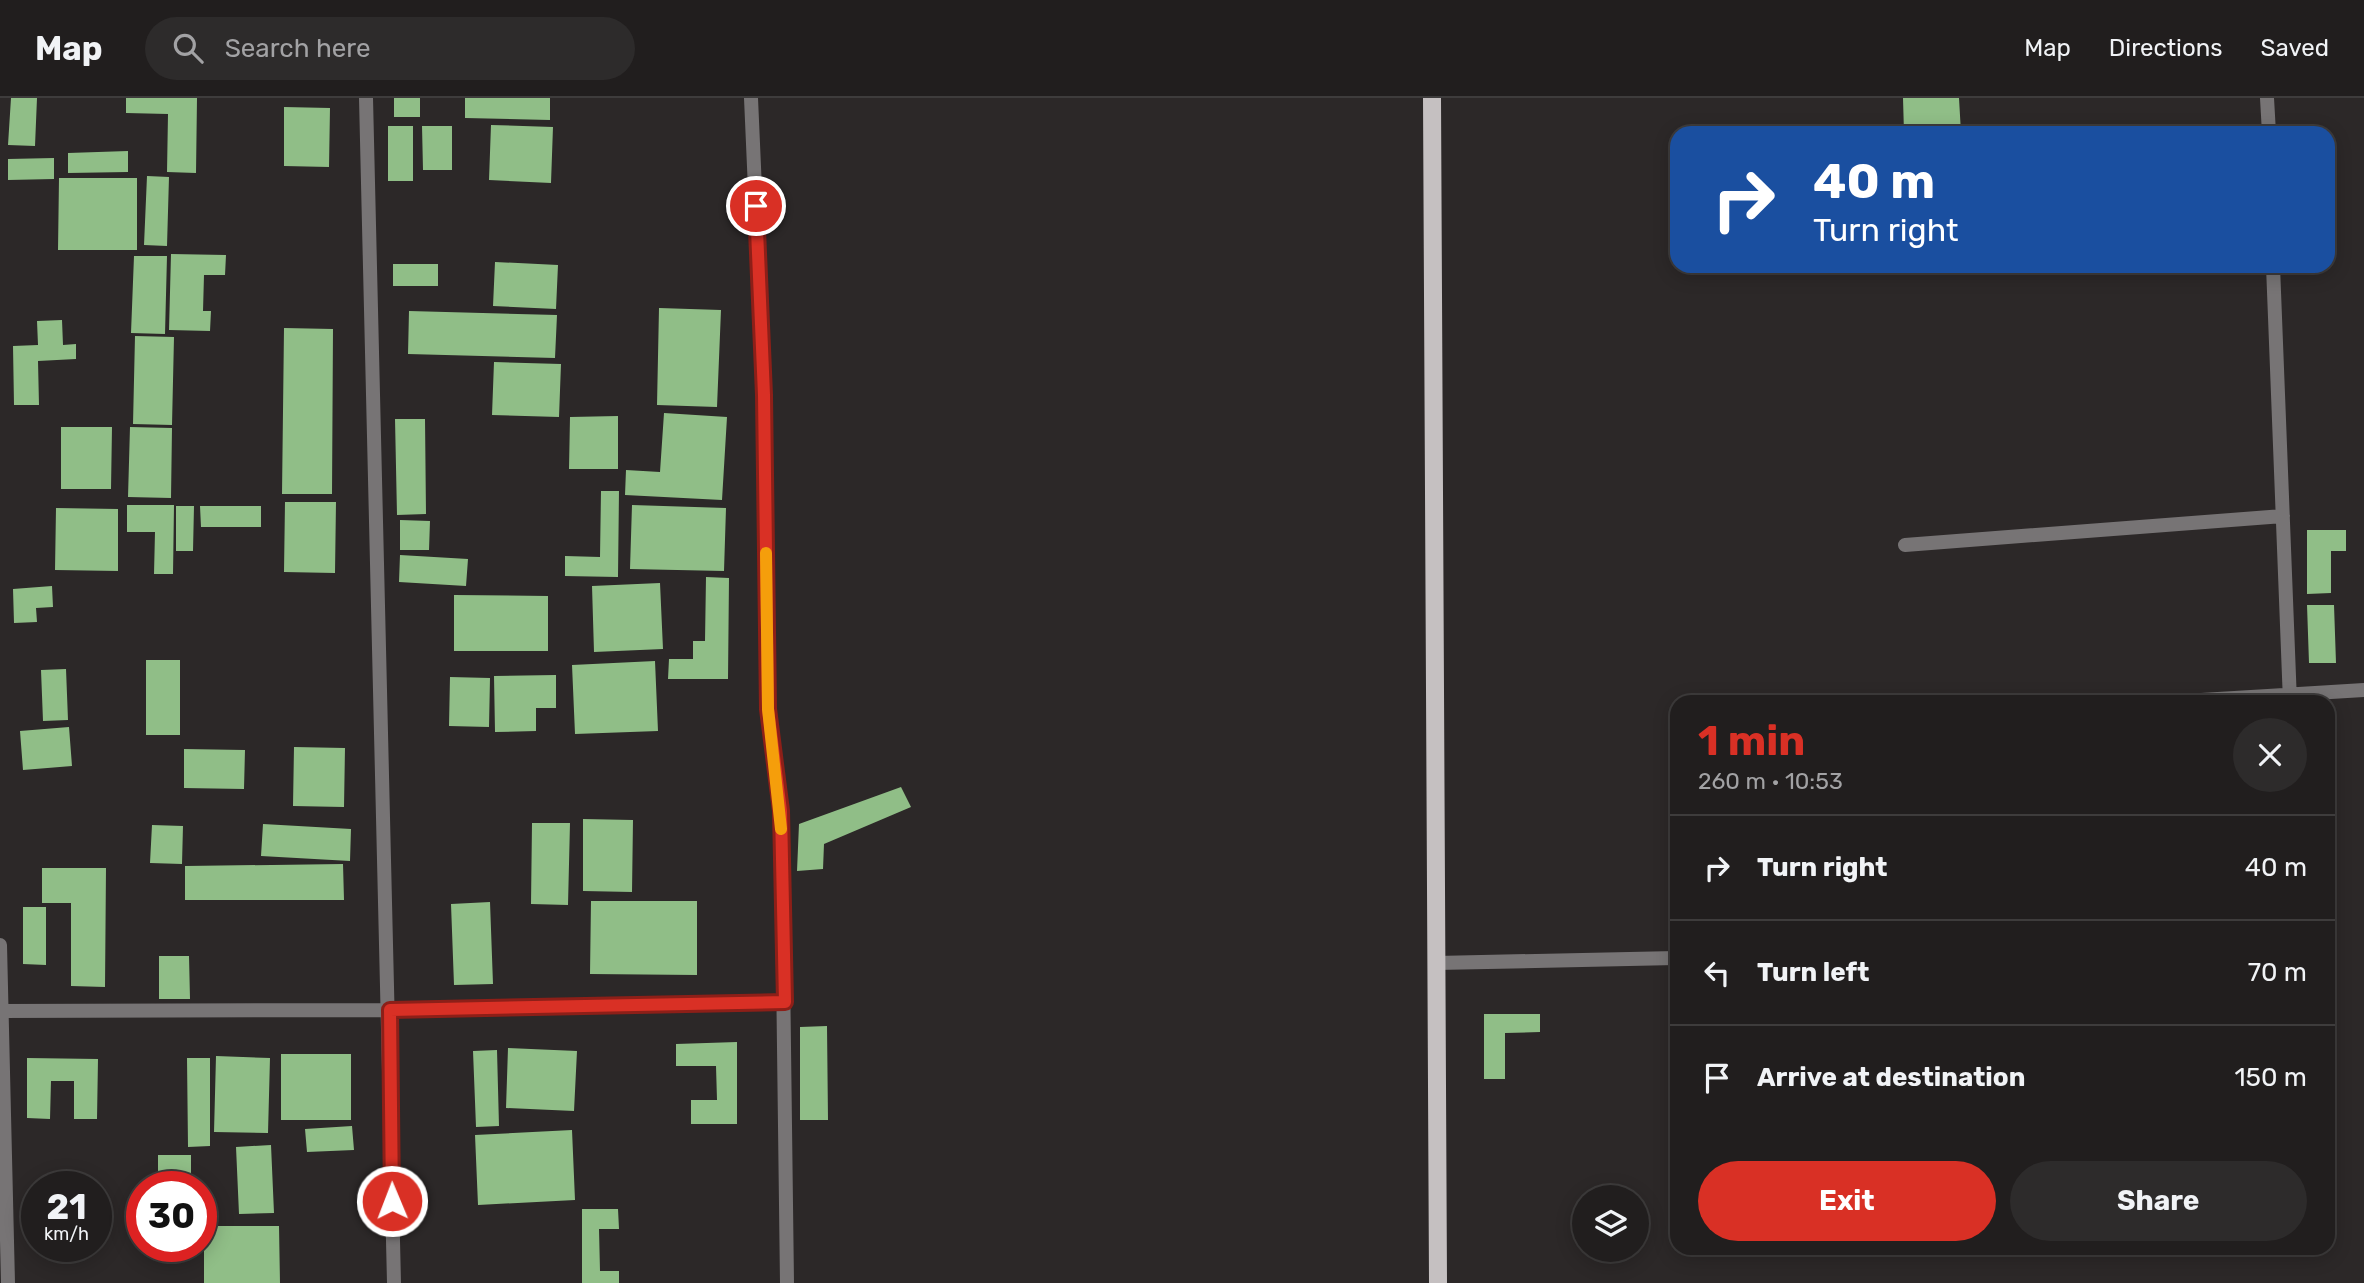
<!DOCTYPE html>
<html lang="en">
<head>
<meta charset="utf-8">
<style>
	body { margin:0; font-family:Rubik,sans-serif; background:#2d2b2b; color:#f1f3f6; height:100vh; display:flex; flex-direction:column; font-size:26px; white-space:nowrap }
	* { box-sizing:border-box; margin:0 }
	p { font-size:23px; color:#a2a2a4 }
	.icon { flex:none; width:38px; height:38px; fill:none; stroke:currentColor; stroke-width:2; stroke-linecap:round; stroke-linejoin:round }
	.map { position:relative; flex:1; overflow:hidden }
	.side { position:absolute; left:1670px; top:597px; width:665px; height:560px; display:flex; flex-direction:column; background:#211e1e; border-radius:21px; box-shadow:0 4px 18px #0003,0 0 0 2px #3e3c3c }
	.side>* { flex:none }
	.top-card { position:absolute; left:1670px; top:28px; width:665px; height:147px; border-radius:21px; box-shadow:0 4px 18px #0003,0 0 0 2px #3e3c3c; background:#1a4fa0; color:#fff; overflow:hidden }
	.tools { position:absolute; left:1572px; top:1087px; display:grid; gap:14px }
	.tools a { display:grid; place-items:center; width:77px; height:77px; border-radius:50%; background:#211e1e; box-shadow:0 4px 18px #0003,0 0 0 2px #3e3c3c; font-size:35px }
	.speed { position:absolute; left:21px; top:1073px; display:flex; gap:14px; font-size:35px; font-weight:700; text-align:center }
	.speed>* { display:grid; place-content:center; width:91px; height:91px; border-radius:50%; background:#211e1e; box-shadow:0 4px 18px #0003,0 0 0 2px #3e3c3c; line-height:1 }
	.speed small { font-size:18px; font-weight:400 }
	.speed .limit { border:10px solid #d22; background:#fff; color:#111 }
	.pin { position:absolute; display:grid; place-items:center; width:60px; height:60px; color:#fff; margin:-30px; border:4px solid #fff; border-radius:50%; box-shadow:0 2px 7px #0007 }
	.me { position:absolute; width:77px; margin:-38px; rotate:359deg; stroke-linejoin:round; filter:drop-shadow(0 0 5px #0008) }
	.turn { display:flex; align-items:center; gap:24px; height:147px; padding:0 28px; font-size:32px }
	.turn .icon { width:91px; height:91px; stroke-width:2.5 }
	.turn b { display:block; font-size:49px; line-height:60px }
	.round { display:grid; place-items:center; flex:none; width:74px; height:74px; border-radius:37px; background:#2d2b2b }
	.summary { display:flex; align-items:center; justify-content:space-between; height:119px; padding:0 28px }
	h1 { font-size:42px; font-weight:700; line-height:52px; color:#d93025 }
	.primary-button { display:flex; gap:14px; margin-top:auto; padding:14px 28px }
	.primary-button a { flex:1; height:80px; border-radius:42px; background:#d93025; color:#fff; font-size:28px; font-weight:700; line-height:80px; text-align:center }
	.primary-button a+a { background:#2d2b2b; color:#f1f3f6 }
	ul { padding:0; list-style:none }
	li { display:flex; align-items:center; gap:21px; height:105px; padding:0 28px; border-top:2px solid #3e3c3c }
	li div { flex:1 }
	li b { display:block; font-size:26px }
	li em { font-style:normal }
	header { display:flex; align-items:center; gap:42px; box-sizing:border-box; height:98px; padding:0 35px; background:#211e1e; border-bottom:2px solid #3e3c3c }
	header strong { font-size:33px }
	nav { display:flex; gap:38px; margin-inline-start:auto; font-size:24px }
	.search { width:490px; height:63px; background:#2d2b2b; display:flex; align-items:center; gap:18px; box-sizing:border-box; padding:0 24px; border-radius:38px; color:#a2a2a4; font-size:26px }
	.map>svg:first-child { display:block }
	.building { fill:#90be87 }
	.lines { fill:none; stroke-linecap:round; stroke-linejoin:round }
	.street { stroke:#777475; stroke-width:14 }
	.primary { stroke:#c5c0c1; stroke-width:18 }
	.route-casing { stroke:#8d1f18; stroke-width:18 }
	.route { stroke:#d93025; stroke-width:12 }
	.slow { stroke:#f59e0b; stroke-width:12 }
</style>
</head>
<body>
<header>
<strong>Map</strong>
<div class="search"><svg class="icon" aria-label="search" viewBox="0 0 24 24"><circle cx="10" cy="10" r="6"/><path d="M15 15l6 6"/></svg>Search here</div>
<nav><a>Map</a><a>Directions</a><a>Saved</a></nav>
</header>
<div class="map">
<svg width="2364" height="1185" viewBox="0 0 2364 1185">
	<rect width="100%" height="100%" fill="#2c2828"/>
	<path class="building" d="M11 0H37L35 48 8 47Z
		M126 0H197L196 75 167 74 168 16 126 15Z
		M394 0H420V19H394Z
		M465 0H550V22L465 20Z
		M1903 0H1959L1961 35H1904Z
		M284 9 330 10 329 69 284 68Z
		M491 27 553 29 551 85 489 82Z
		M388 28H413V83H388Z
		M422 28H452V72H423Z
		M128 53V74L68 75V55Z
		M54 60V81L8 82V61Z
		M147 78 169 79 167 148 144 147Z
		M59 80H137V152H58Z
		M171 156 226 157 225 177H204L203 213H211L210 233 169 232Z
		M134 158H167L165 236 131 235Z
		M495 164 558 167 556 211 493 208Z
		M393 166H438V188H393Z
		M659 210 721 212 717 309 657 307Z
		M409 213 557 217 555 260 408 256Z
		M62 222 63 247 76 246V261L38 263 39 307H14L13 248 38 247 37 223Z
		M284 230 333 231 332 396H282Z
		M135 238 174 239 172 327 133 326Z
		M494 264 561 266 559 319 492 317Z
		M664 315 727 319 722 402 625 397 626 372 660 374Z
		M618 318V371H569L570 319Z
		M395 321H425L426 416 397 417Z
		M61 329H112L111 391H61Z
		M130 329 172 330 171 400 128 399Z
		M601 393H619L618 479 565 478V458L600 459Z
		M285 404H336L335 475 284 474Z
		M127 407H174L173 476H154L155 434H127Z
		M632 407 726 410 724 473 630 471Z
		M176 408H194L193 453H176Z
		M200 408H261V429H201Z
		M56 410 118 411V473L55 472Z
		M400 422 430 423 429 452H400Z
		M2307 432H2346V453H2331V495L2307 496Z
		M400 457 468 461 466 488 399 484Z
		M706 479 729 480 728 581H668L669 561H693V543H705Z
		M660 485 663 551 594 554 592 488Z
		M52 488 53 509 36 510 37 524 14 525 13 491Z
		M454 497 548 498V553H454Z
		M2307 507H2334L2336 565H2309Z
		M146 562H180V637H146Z
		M655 563 658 633 575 636 572 567Z
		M66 571 68 622 43 623 41 572Z
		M556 577V610H536V633L495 634 494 578Z
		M450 579 490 580 489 629 449 628Z
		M69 629 72 668 23 672 20 633Z
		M294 649 345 650 344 709 293 708Z
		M184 651 245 652 244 691 184 690Z
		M901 689 911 709 824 746 823 771 797 773 799 726Z
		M583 721 633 722 632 794 583 793Z
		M532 725H570L568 807 531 806Z
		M263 726 351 731 350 763 261 758Z
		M152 727 183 728 182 766 150 765Z
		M343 766 344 802H185V768Z
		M42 770H106L105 889 71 888V805H42Z
		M591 803H697V877L590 876Z
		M490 804 493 886 454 887 451 806Z
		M23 809H46V867L23 866Z
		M159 858H189L190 901H159Z
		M1484 916H1540V934L1505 935V981H1484Z
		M827 928 828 1022H800V929Z
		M737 944V1026H691V1002H717L716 968H676V946Z
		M508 950 577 953 574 1013 506 1010Z
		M497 952 499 1028 476 1029 473 953Z
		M281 956H351V1022H281Z
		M216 958 270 960 268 1035 214 1034Z
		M27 960 98 961 97 1021H74V983H51L50 1021 27 1020Z
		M187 960H210V1048L188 1049Z
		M352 1028 354 1052 307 1054 305 1031Z
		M572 1032 575 1102 478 1107 475 1037Z
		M271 1047 274 1115 239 1116 236 1049Z
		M158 1057H191V1088H158Z
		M582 1111H618L619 1131H599L600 1173H619V1185H582Z
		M204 1128H279L280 1185H204Z"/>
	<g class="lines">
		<path class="street" d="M366 0 394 1185
			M751 0 764 297 768 611 781 713 787 1185
			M2267 0 2269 35
			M2273 168 2290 604
			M1905 447 2283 418
			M2168 604 2364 592
			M0 847 8 1185
			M1436 865 1676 860
			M0 913 390 912 785 904"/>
		<path class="primary" d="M1432 0 1438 1185"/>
	</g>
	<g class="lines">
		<g class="route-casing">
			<path id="route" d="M392 1103 390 912 785 904 781 713 768 611 764 297 756 108"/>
		</g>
		<use href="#route" class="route"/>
		<path class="slow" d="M766 455 768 611 781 731"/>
	</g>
</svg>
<div class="tools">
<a><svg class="icon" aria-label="layers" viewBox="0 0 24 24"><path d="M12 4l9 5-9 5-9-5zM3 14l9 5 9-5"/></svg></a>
</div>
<div class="speed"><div>21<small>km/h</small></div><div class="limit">30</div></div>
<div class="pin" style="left:756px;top:108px;background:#d93025"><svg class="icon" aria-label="arrive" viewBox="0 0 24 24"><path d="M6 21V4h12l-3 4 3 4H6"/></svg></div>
<svg class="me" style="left:392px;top:1103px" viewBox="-20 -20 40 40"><circle r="17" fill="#d93025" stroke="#fff" stroke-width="3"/><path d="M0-11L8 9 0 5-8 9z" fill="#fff"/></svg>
<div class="top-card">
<div class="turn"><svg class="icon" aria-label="right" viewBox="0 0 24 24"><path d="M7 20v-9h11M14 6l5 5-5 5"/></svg><div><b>40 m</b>Turn right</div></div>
</div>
<section class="side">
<div class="summary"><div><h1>1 min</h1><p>260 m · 10:53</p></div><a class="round"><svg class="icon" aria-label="close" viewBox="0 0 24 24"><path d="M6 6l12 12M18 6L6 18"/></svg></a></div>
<ul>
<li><svg class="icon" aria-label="right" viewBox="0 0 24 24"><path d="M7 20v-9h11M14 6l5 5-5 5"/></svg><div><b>Turn right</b></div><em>40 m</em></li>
<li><svg class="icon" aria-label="left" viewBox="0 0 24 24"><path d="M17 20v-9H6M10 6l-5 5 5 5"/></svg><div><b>Turn left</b></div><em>70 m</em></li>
<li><svg class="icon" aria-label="arrive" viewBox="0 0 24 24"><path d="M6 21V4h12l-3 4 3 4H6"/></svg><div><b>Arrive at destination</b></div><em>150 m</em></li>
</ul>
<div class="primary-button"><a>Exit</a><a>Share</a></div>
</section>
</div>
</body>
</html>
